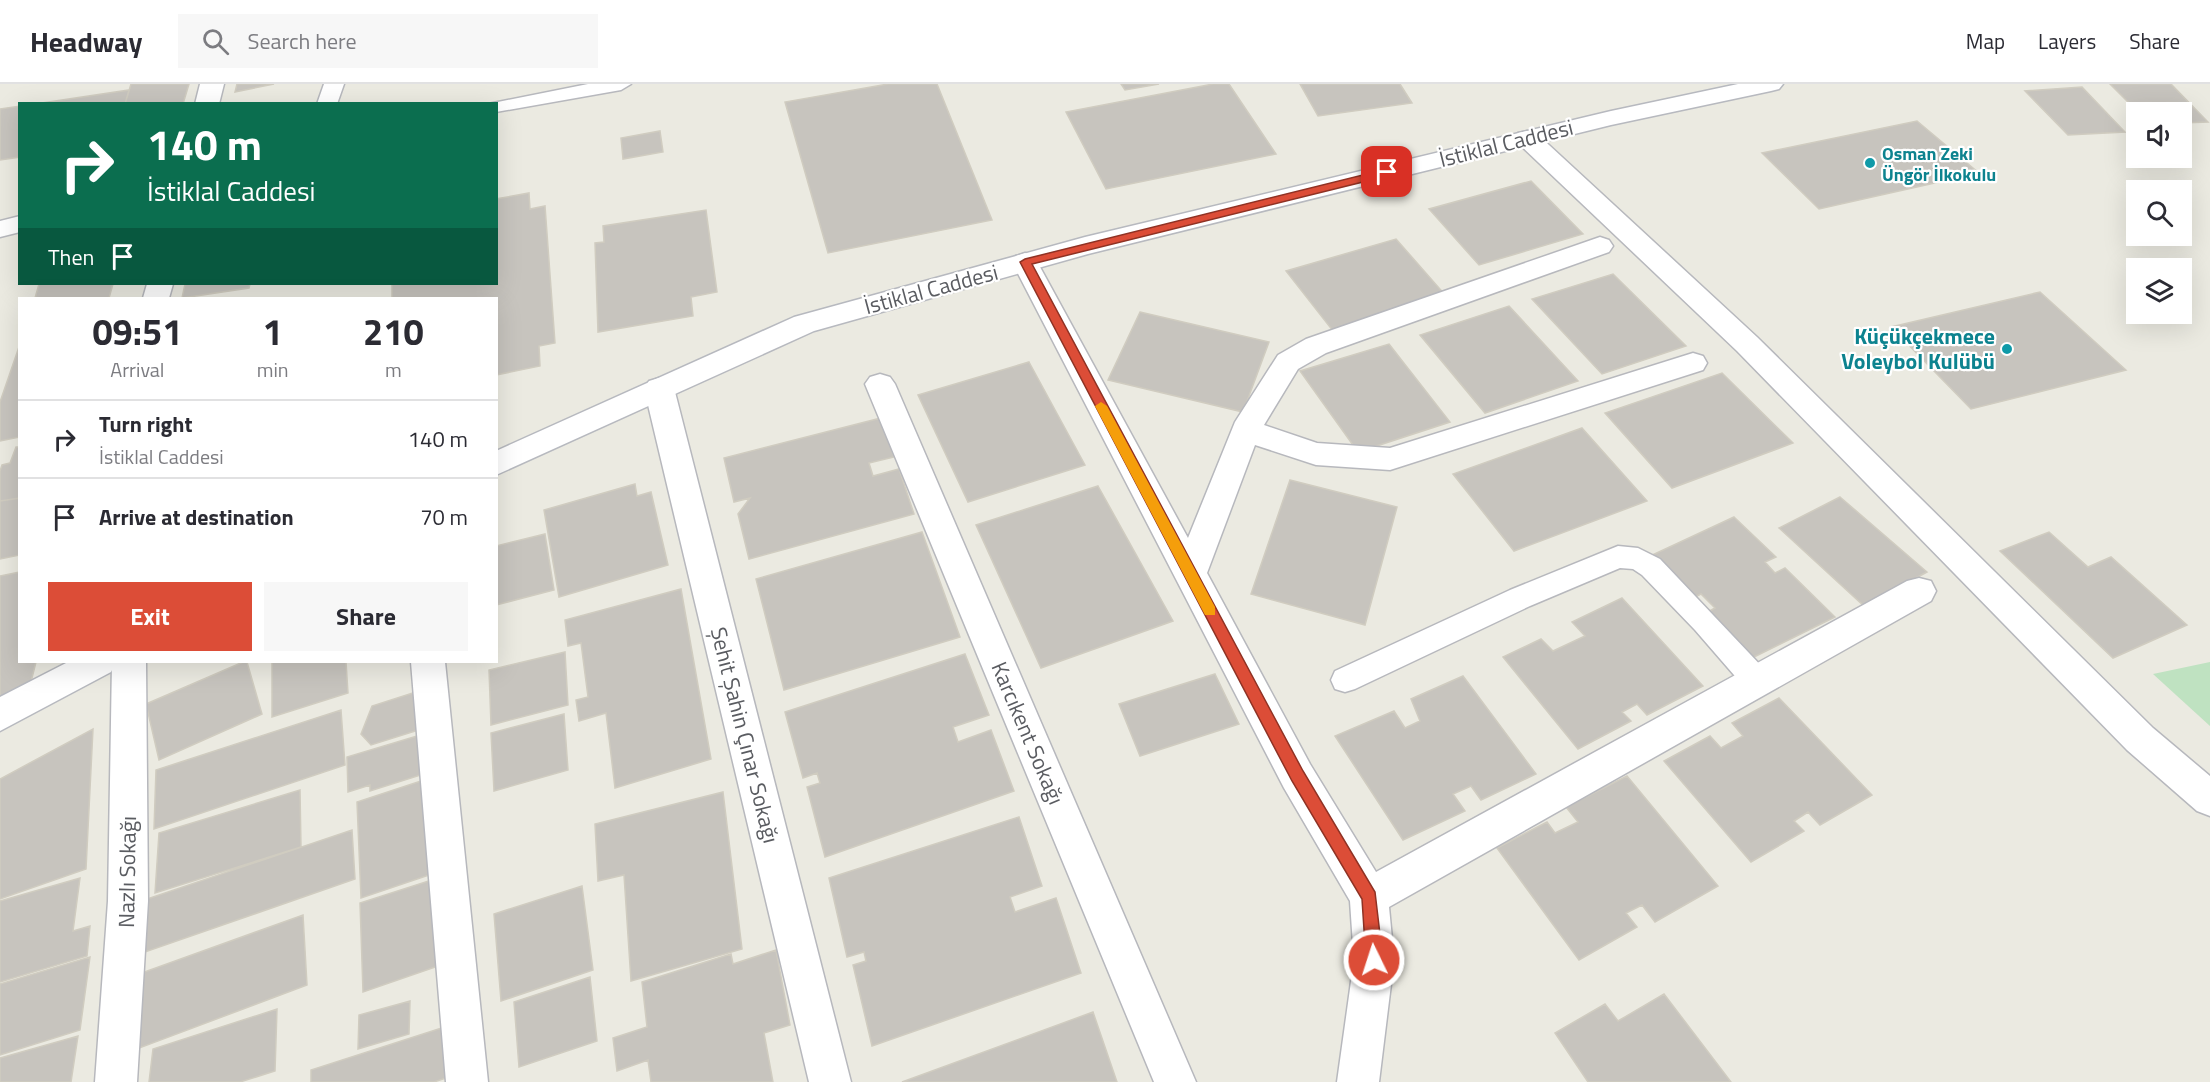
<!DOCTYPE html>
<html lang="en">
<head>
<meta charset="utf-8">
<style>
	body { margin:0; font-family:"Titillium Web",sans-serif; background:#f7f7f7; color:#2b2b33; height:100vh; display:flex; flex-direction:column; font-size:22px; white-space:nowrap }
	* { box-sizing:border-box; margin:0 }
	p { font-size:20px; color:#7c7c81 }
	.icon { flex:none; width:33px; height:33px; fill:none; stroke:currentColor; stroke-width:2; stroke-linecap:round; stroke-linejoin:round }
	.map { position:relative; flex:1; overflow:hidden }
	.panel { position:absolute; left:18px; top:213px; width:480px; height:366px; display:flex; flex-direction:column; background:#fff; border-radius:0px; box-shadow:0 6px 24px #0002 }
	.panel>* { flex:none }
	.hud { position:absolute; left:18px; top:18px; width:480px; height:183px; border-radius:0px; box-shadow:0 6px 24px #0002; background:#0b6e4f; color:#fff; overflow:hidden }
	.controls { position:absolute; left:2126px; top:18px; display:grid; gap:12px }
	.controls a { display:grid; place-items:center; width:66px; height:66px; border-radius:0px; background:#fff; box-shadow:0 6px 24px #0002; font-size:30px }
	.pin { position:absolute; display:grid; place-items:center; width:51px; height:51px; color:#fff; margin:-26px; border-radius:12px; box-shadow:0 3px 9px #0006 }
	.me { position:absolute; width:66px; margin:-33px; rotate:356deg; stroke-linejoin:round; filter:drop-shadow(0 0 4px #0008) }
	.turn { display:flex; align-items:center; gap:21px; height:126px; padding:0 30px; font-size:27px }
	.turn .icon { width:78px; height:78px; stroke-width:2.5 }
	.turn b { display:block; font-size:42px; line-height:51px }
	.then { display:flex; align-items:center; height:57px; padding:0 30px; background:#0003; gap:12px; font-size:22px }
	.eta { display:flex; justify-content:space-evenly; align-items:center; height:102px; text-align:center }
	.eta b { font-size:36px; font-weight:700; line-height:42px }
	.button { display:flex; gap:12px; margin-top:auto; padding:12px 30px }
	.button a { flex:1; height:69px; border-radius:0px; background:#dc4d37; color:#fff; font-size:24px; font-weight:700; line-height:69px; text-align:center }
	.button a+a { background:#f7f7f7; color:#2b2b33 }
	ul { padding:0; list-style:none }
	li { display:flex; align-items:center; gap:18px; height:78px; padding:0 30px; border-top:2px solid #e1e1e2 }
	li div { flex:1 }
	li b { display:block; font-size:22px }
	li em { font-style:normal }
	header { display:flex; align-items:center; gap:36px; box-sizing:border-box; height:84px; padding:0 30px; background:#fff; border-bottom:2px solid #e1e1e2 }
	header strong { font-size:28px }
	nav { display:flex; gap:33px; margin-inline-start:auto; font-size:21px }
	.search { width:420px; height:54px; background:#f7f7f7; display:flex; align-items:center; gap:15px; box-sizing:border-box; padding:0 21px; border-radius:0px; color:#7c7c81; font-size:22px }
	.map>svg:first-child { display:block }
	.green { fill:#bfe2c1 }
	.building { fill:#c7c4be; stroke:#d0ccc0; stroke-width:1.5 }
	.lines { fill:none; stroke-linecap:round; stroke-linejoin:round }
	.lane-casing { stroke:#b7b8bd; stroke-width:3 }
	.street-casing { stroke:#b7b8bd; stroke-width:3 }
	.secondary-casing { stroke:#b7b9bf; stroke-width:3 }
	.lane { fill:#fff; fill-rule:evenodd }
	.street { fill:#fff; fill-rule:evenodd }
	.secondary { fill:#fff; fill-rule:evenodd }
	.route { fill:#dc4d37; stroke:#8f3224; stroke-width:1.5 }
	.slow { fill:#f59e0b }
	.culture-dot { fill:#0f9aa8; stroke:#fff; stroke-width:2 }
	.labels { text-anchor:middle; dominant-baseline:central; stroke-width:4.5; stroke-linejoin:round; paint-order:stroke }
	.far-culture-label { font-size:18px; font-weight:bold; fill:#0d838f; stroke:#fff; text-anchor:start }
	.street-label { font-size:22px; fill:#5a5c61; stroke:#fff }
	.culture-label { font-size:22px; font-weight:bold; fill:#0d838f; stroke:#fff; text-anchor:end }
</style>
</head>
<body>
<header>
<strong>Headway</strong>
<div class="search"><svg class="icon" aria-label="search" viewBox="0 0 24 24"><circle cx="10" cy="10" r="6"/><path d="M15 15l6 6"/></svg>Search here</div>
<nav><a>Map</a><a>Layers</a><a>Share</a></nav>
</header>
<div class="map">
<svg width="2210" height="998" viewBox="0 0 2210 998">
	<rect width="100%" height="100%" fill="#ebeae1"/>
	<path class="green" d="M2210 578V642L2153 590Z"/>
	<path class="building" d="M131 0H189L183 20H125Z
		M237 0H274L235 8Z
		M888 0H937L992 136 828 169 785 18Z
		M1121 0H1159L1125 6Z
		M1213 0H1229L1276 70 1106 105 1066 28Z
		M1300 0H1400L1412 19 1318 32Z
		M2110 0H2171L2208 38 2181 39V28H2138Z
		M2082 3 2125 48 2068 51 2025 7Z
		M129 6 125 20H35Z
		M20 22V73L0 76V25Z
		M1917 37 1979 89 1819 125 1762 69Z
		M660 47 663 68 623 75 621 54Z
		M1531 97 1583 150 1479 181 1429 125Z
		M529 109 530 125 545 122 555 259 539 262 540 282 496 291V214H392V200H496V115Z
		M706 126 717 208 691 213 693 232 598 248 595 159 604 158 603 142Z
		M1396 155 1447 213 1333 247 1286 187Z
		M1613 190 1686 262 1602 290 1532 215Z
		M39 200H113L109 214H35Z
		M185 200H250L249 204 182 214Z
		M2040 208 2126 286 1971 325 1891 243Z
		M1509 222 1578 297 1485 329 1420 251Z
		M1140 228 1269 258 1243 328 1108 296Z
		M20 260V353L0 357V318Z
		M1389 260 1450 338 1358 368 1300 287Z
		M1029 278 1085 381 968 418 918 311Z
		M1722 289 1793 359 1672 404 1605 329Z
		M881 334 894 373 869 379 873 392 899 385 914 430 749 475 738 430 750 414 734 418 724 374Z
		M1582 344 1647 417 1514 467 1453 390Z
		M16 363H20V414L0 417V387L2 381 10 379Z
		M1290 396 1397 423 1365 541 1251 510Z
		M635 400 637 412 651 408 668 481 559 513 544 426Z
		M1098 402 1173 537 1041 584 976 441Z
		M1840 413 1927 488 1864 522 1779 444Z
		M20 414V471L0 475V417Z
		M1734 433 1776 473 1765 478 1775 489 1785 484 1835 533 1750 575 1706 529 1715 524 1701 510 1689 516 1648 473Z
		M922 448 960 553 784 606 756 495Z
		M2049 448 2088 483 2111 473 2187 541 2113 574 2000 467Z
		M545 450 554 506 496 521V462Z
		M20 488V578H36L30 602 0 615V492Z
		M681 505 711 675 615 704 606 629 579 637 576 616 588 613 581 559 568 562 565 536Z
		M1622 514 1703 602 1647 631 1637 620 1622 628 1631 637 1578 665 1503 573 1541 555 1553 567 1585 552 1572 538Z
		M565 568 568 621 491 641 489 586Z
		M965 570 989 631 953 643 958 658 991 646 1014 707 825 773 807 703 820 699 817 689 803 694 785 628Z
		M243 578H247L262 630 159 676 146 620Z
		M272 578H346L348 609 272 633Z
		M1215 590 1239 640 1140 672 1119 620Z
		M1463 592 1536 690 1481 716 1471 702 1453 710 1465 727 1403 756 1335 652 1394 627 1405 644 1420 637 1411 615Z
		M422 606 425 644 371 661 361 650 372 622Z
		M1779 614 1872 711 1820 741 1808 728 1794 737 1804 747 1751 778 1664 677 1710 652 1721 664 1743 652 1732 639Z
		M341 626 345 681 154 745 156 686Z
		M564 630 568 686 494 707 491 649Z
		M93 645 86 785 0 815V695Z
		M427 649 430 688 370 707V701L348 708 347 673Z
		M1627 692 1718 802 1655 838 1642 821 1626 829 1637 843 1579 876 1497 764 1547 738 1555 749 1578 738 1566 723Z
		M430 694 438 788 361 814 357 718Z
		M300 706 301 763 155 809 159 749Z
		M723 708 742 865 631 897 624 791 598 797 595 740Z
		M1019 733 1042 802 1010 813 1015 828 1056 814 1081 889 872 962 853 881 866 877 864 868 847 873 829 794Z
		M352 746 355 795 145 868 147 815Z
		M80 794 73 847 90 842 87 872 0 898V817Z
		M438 794 444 880 363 908 360 819Z
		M582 802 593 886 501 917 494 830Z
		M303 831 307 901 134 966 136 891Z
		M776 866 790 941 764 949 773 998H651L648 976 617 987 613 954 647 943 642 898 731 870 733 880Z
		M90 873 80 946 0 971V900Z
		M590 893 597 957 519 983 514 918Z
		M1664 910 1731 998H1588L1555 949 1605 920 1618 937Z
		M410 917 409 950 358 965 359 931Z
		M277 925 275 987 240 998H149L153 965Z
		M1093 928 1117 998H902Z
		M457 939 458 990 434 998H311V986Z
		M78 952 71 998H0V974Z"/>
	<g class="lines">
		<g class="lane-casing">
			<path id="lane" d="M324 0H344L337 20H317Z
				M588 0H631L621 6 496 28V20H488Z
				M1618 462 1638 464 1660 475 1767 588 1771 597 1767 606 1757 609 1747 606 1695 546 1642 491 1633 485 1620 484 1530 522 1355 605 1345 608 1335 605 1331 596 1335 587 1510 506Z"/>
		</g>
		<g class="street-casing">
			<path id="street" d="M200 0H224L219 20H195Z
				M1527 47 1536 49 1757 253 2153 644 2210 692V732L2197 727 2127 666 1737 267 1518 59 1515 54 1518 49Z
				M20 132V148L0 153V137Z
				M1600 153 1609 156 1613 162 1609 168 1326 269 1298 285 1264 341 1317 359 1390 364 1693 269 1703 272 1707 279 1703 286 1390 386 1316 381 1255 361 1207 489 1310 680 1376 788 1907 497 1919 494 1931 497 1936 507 1931 517 1389 823 1394 876 1379 998H1337L1354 876 1350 817 1284 704 1012 178 1016 172 1025 169 1034 172 1188 454 1235 338 1278 271 1306 255Z
				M147 200H173L169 214H143Z
				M880 290 890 293 895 300 1196 998H1154L865 300 870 293Z
				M659 294 669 297 674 304 851 998H809L644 304 649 297Z
				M112 578H146L148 817 137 998H95L108 817Z
				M411 578H445L488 998H446Z"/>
		</g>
		<g class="secondary-casing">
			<path id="secondary" d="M1738 0H1783L1779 5 1771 7 1611 41 1088 170 814 247 496 391V367L794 233 1085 153 1611 27Z
				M68 578H116L111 588 0 647V613Z"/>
		</g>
		<use href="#lane" class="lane"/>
		<use href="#street" class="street"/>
		<use href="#secondary" class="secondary"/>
	</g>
	<path class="route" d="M1387 85 1392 88 1391 91 1032 180 1303 687 1375 808 1383 876 1380 882 1374 884 1368 882 1366 876 1362 815 1292 697 1020 178 1025 175Z"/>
	<path class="slow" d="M1101 318 1107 322 1215 523V531H1205L1095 322Z"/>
	<g class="culture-dot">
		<circle cx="1870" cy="79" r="6"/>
		<circle cx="2007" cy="265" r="6"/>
	</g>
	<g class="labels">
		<g class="far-culture-label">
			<text x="1882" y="69">Osman Zeki<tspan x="1882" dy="21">Üngör İlkokulu</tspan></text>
		</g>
		<g class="street-label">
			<text transform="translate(1506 59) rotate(-14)">İstiklal Caddesi</text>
			<text transform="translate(931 205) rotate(-15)">İstiklal Caddesi</text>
			<text transform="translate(1028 649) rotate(67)">Karcıkent Sokağı</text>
			<text transform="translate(745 651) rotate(76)">Şehit Şahin Çınar Sokağı</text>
			<text transform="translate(127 788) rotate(-89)">Nazlı Sokağı</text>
		</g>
		<g class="culture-label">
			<text x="1995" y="252">Küçükçekmece<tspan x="1995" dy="25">Voleybol Kulübü</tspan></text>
		</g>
	</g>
</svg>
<div class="controls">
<a><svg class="icon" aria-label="sound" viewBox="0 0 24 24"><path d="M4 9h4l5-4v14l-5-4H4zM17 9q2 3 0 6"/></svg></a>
<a><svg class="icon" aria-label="search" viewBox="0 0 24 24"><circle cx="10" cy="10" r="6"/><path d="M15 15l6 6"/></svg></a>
<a><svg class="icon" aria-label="layers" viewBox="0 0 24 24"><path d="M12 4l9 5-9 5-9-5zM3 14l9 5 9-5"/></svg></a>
</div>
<div class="pin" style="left:1387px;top:88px;background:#d93025"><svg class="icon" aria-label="arrive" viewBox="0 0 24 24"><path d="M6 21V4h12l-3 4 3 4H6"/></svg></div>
<svg class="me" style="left:1374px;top:876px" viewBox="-20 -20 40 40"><circle r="17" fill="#dc4d37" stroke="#fff" stroke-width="3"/><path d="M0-11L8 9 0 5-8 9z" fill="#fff"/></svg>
<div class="hud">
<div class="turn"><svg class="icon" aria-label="right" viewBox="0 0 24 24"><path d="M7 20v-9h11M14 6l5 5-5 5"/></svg><div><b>140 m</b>İstiklal Caddesi</div></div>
<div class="then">Then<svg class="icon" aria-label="arrive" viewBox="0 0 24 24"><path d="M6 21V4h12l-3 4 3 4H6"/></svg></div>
</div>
<section class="panel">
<div class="eta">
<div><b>09:51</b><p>Arrival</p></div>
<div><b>1</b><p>min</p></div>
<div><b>210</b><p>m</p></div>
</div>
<ul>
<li><svg class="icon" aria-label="right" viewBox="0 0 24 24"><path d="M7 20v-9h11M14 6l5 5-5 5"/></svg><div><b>Turn right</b><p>İstiklal Caddesi</p></div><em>140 m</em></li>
<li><svg class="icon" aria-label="arrive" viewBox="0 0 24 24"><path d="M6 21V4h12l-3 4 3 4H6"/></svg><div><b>Arrive at destination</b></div><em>70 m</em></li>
</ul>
<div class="button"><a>Exit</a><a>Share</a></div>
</section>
</div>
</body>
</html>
